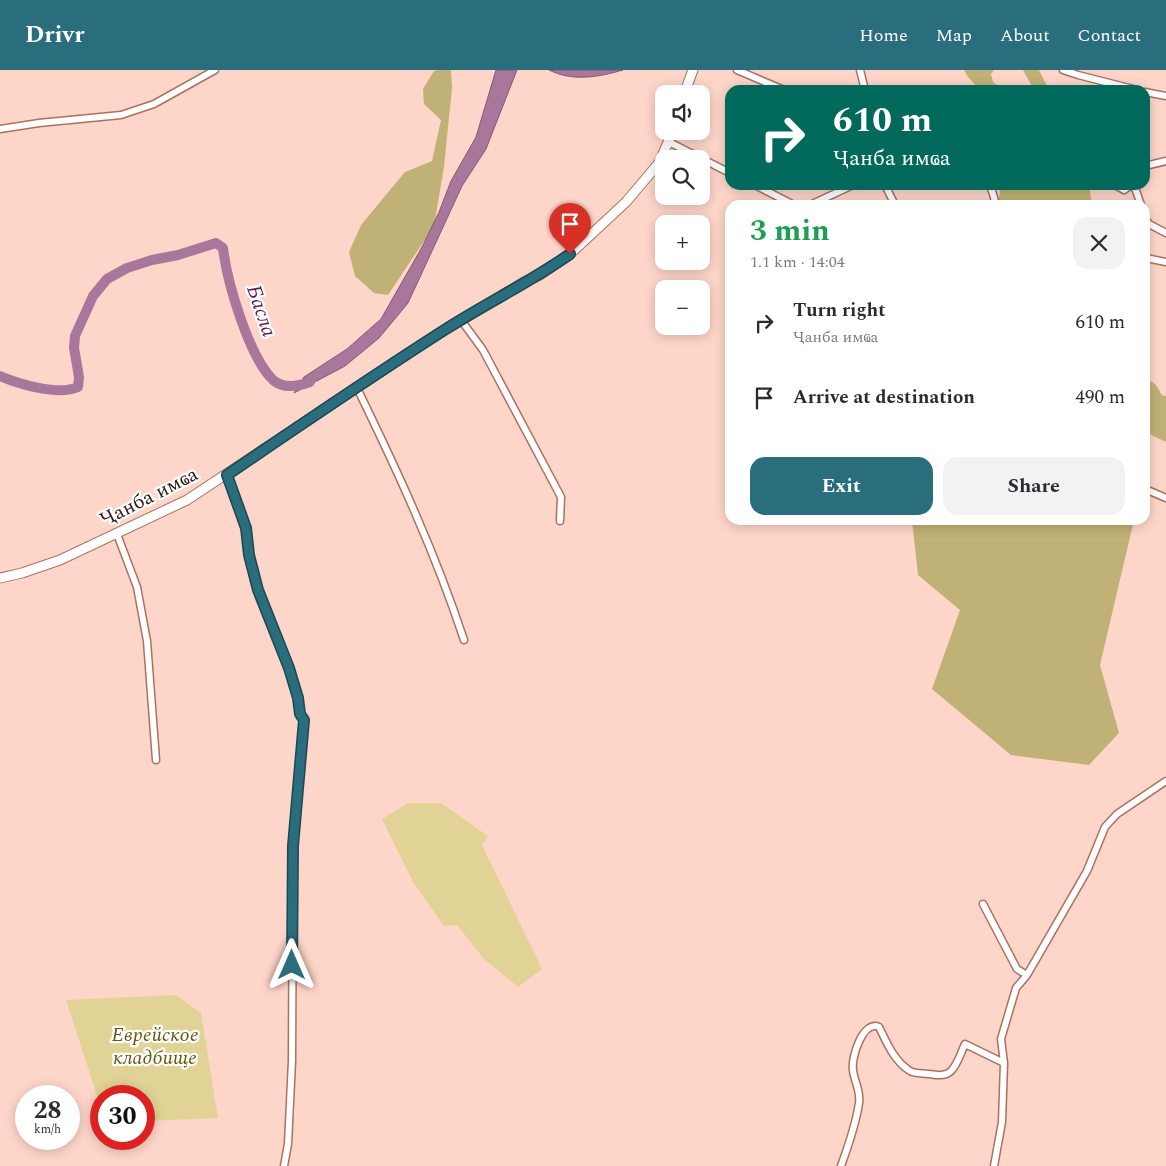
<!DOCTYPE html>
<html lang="en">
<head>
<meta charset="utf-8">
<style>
	body { margin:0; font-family:Spectral,serif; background:#f2f2f3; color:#2b2b33; height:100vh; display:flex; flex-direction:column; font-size:19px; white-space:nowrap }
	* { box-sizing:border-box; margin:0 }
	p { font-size:16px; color:#7c7c81 }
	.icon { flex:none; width:28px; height:28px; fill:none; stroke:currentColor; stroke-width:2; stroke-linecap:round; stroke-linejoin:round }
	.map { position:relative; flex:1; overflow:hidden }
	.sheet { position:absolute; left:725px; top:130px; width:425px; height:325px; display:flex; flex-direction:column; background:#fff; border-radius:15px; box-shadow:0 2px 12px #0003 }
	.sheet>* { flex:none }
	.hud { position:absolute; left:725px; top:15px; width:425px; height:105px; border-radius:15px; box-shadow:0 2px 12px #0003; background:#00695c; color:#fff; overflow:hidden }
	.fabs { position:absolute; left:655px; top:15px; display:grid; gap:10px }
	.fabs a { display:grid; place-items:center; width:55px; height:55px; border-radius:10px; background:#fff; box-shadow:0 2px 12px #0003; font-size:25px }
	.speed { position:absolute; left:15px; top:1015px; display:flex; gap:10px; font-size:25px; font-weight:700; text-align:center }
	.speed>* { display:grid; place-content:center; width:65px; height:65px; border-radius:50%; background:#fff; box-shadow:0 2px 12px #0003; line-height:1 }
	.speed small { font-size:12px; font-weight:400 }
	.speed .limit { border:8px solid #d22; background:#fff; color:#111 }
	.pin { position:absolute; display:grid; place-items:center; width:42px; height:42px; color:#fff; margin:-51px -21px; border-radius:50% 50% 50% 0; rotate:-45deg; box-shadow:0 0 5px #0007 }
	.pin .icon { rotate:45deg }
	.me { position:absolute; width:55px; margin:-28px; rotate:0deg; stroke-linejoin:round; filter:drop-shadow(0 0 4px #0008) }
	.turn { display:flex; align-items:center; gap:18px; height:105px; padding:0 25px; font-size:22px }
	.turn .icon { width:65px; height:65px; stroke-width:2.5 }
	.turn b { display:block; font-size:35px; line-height:42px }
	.round { display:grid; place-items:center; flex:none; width:52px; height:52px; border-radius:15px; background:#f2f2f3 }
	.head { display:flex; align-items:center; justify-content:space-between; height:85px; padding:0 25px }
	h1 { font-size:30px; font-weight:700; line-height:38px; color:#1e9e55 }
	.primary-button { display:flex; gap:10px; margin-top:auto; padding:10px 25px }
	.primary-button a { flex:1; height:58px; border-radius:15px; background:#2a6e7e; color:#fff; font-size:20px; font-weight:700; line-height:58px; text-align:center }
	.primary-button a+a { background:#f2f2f3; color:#2b2b33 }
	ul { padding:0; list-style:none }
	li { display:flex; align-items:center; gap:15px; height:75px; padding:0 25px }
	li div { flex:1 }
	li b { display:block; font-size:19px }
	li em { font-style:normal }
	header { display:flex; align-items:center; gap:30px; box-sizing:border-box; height:70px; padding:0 25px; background:#2a6e7e; color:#fff }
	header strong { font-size:24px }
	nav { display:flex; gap:28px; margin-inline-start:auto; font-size:18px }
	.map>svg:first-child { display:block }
	.green { fill:#e1d395 }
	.forest { fill:#c0b276 }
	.water { fill:#a9769c; stroke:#845a72 }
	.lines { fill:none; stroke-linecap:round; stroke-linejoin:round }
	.river { stroke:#a9769c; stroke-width:10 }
	.minor-casing { stroke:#ac705f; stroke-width:9 }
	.tertiary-casing { stroke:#ac705f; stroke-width:11 }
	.minor { stroke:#fff; stroke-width:6 }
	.tertiary { stroke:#fff; stroke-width:9 }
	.route-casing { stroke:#1b4852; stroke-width:12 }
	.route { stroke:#2a6e7e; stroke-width:9 }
	.labels { text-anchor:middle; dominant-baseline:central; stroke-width:4.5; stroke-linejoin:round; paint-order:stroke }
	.street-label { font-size:20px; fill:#2e1710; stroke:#fff }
	.park-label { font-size:20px; font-style:italic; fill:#66570e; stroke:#fff }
	.water-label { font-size:21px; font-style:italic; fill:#5b1d4f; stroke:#fff }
</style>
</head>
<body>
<header>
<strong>Drivr</strong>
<nav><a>Home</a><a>Map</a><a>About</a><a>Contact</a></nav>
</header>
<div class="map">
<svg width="1166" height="1096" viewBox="0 0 1166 1096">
	<rect width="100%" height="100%" fill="#fed5c9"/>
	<path class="green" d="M408 733H441L488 766 482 775 542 899 518 917 484 889 457 855 444 856 413 812 382 749Z
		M176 925 201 943 218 1048 144 1051V1026H101V1038L66 930Z"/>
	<path class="forest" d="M438 0H451L452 18 444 97 434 156 388 225 374 223 355 206 349 182 361 155 405 102 432 91 441 50 424 34 423 19 434 1Z
		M964 0H994L991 4 993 12 1003 20H980L968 7Z
		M1023 0H1039L1049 20H1034Z
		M998 115H1089L1092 135H998L1000 122Z
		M1145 308 1147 311C1156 311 1158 319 1162 325L1166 326V372L1145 362Z
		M912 450H1134L1100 595 1119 663 1089 695 1011 685 932 619 960 540 918 505Z"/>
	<path class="water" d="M496 0H517L486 79 462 116 408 233 379 268 345 296 294 323 304 307 347 279 381 249 422 177 439 142 451 111 476 67Z
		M549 0H623C599 7 573 12 549 0Z"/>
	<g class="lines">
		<path class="river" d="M0 306C19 314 58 326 78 317L79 307 74 278 75 266 93 226 107 209 127 198 152 190 178 185 216 173 223 178C227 212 249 287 273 310 283 319 299 316 310 312"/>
		<g class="minor-casing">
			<path id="minor" d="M737 0 784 20
				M860 0 865 20
				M1063 0 1078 5 1137 20
				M1145 22 1166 26
				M0 59 39 53 121 45 154 34 215 0
				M669 72 730 103
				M1145 96 1166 91
				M755 115 794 135
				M885 115 895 135
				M987 115 990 116 993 124 996 135
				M1115 115 1124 120 1131 115
				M1134 115 1141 135
				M810 135 853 115
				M1145 148 1149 154 1166 163
				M1146 188 1166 192
				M461 250 483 280 561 427 560 451
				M357 318C397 400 435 482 464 570
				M227 405 246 458 249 485 258 519 289 598 298 628 300 644 304 649 293 776 292 991 288 1074 284 1096
				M1145 419 1166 428
				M117 464 137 517 147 571 156 690
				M983 834 1017 899 1027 905
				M841 1096C848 1076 856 1055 859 1033 861 1021 854 1011 853 1000 851 987 863 950 879 957 887 973 894 991 910 1001 915 1004 923 1003 929 1004 936 1005 945 1007 951 1001 958 994 961 982 965 974L1004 993
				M994 1096 1002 1052 1004 993 1001 969 1016 918 1027 905 1087 801 1105 757 1117 744 1166 711"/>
		</g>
		<g class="tertiary-casing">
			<path id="tertiary" d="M684 24 693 0
				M0 508 22 503 60 490 187 430 447 258 524 212 540 205 570 184 626 132 659 93 673 61"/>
		</g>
		<use href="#minor" class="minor"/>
		<use href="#tertiary" class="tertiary"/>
	</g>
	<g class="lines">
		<g class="route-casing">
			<path id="route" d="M292 895 293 776 304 650 300 644 298 628 289 598 258 520 249 485 246 458 227 405C299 356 372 306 446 259 487 233 530 212 570 184"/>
		</g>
		<use href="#route" class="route"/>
	</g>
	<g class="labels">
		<g class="street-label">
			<text transform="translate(149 427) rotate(-27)">Ҷанба имҩа</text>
		</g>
		<g class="park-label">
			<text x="155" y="965">Еврейское<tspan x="155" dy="23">кладбище</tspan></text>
		</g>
		<g class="water-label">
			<text transform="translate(261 241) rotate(71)">Басла</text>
		</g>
	</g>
</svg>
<div class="fabs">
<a><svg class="icon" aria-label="sound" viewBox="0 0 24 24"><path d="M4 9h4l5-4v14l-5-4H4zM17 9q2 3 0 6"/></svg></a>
<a><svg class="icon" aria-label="search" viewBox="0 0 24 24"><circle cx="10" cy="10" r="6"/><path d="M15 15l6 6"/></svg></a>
<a>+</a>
<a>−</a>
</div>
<div class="speed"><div>28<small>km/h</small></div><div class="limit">30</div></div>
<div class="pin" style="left:570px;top:184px;background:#d93025"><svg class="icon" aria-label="arrive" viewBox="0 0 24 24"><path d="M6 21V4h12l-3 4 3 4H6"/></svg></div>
<svg class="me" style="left:292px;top:895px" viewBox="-20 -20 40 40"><path d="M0-17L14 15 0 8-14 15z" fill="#2a6e7e" stroke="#fff" stroke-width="4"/></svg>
<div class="hud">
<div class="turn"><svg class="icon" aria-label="right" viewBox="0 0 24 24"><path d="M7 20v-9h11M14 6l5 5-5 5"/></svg><div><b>610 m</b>Ҷанба имҩа</div></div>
</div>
<section class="sheet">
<div class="head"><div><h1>3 min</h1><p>1.1 km · 14:04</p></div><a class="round"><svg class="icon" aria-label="close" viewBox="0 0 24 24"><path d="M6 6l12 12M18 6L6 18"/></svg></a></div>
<ul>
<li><svg class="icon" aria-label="right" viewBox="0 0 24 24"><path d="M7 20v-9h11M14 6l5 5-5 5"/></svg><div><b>Turn right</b><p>Ҷанба имҩа</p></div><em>610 m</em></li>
<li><svg class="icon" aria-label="arrive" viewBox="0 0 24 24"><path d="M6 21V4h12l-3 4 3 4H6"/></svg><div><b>Arrive at destination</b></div><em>490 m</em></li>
</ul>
<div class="primary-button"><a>Exit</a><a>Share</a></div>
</section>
</div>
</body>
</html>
